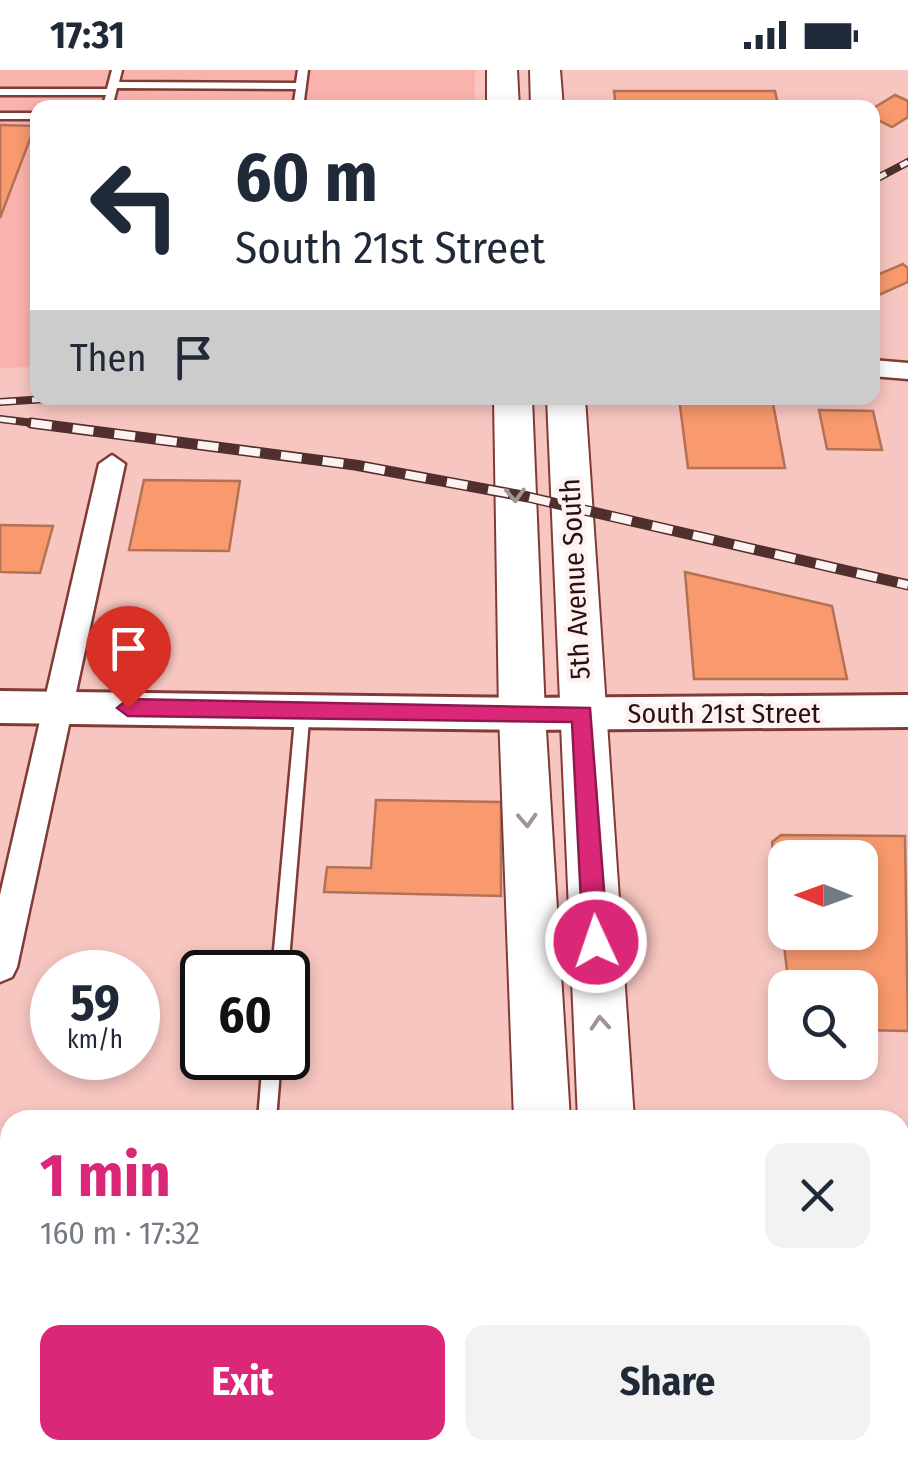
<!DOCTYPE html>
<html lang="en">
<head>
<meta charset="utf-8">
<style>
	body { margin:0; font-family:"Fira Sans Condensed",sans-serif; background:#f2f2f3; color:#1f2937; height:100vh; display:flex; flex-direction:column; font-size:38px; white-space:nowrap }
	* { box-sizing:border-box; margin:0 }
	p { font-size:32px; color:#747a83 }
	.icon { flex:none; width:55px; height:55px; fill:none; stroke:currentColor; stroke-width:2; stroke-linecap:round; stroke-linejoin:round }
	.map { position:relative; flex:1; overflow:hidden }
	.sheet { position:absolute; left:0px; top:1040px; width:910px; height:350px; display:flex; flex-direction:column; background:#fff; border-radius:30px 30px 0 0; box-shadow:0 5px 15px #0003 }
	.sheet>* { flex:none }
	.banner { position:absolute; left:30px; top:30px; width:850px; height:305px; border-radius:20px; box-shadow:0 5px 15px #0003; background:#fff; color:#1f2937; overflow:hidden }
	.needle { width:65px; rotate:271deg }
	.fabs { position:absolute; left:768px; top:770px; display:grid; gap:20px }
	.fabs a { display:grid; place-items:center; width:110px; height:110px; border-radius:20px; background:#fff; box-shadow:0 5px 15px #0003; font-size:50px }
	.speed { position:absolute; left:30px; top:880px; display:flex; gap:20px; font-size:50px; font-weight:700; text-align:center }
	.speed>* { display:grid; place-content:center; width:130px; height:130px; border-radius:50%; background:#fff; box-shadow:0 5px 15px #0003; line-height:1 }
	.speed small { font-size:25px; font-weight:400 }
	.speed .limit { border:5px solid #111; border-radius:15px; background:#fff; color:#111 }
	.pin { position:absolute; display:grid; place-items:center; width:85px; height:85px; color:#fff; margin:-102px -42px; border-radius:50% 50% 50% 0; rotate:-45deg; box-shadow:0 0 10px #0007 }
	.pin .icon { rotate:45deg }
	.me { position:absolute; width:110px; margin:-55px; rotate:357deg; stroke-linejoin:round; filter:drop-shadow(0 0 8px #0008) }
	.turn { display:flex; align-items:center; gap:35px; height:210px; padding:0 40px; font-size:45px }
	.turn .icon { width:130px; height:130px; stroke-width:2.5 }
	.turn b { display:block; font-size:70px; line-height:85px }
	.then { display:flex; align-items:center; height:95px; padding:0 40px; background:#0003; gap:20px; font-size:38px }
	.round { display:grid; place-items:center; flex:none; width:105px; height:105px; border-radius:20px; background:#f2f2f3 }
	.head { display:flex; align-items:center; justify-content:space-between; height:170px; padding:0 40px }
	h1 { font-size:60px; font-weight:700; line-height:75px; color:#db2777 }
	.cta { display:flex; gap:20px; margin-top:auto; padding:20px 40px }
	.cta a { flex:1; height:115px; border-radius:20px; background:#db2777; color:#fff; font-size:40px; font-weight:700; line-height:115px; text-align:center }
	.cta a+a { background:#f2f2f3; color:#1f2937 }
	.status { display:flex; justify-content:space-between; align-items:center; height:70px; padding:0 50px; background:#fff; direction:ltr }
	.status svg { height:28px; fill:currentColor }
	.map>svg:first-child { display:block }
	.built { fill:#fab2ac }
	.building { fill:#f8996e; stroke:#b57153; stroke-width:2.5; fill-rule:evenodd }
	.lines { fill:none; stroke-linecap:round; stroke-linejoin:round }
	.lane-casing { stroke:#803b37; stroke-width:5 }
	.street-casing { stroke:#803b37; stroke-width:5 }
	.secondary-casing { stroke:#803b37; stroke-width:6 }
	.primary-casing { stroke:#803b37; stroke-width:4 }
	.lane { fill:#fff; fill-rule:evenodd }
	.street { fill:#fff; fill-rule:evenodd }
	.secondary { fill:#fff; fill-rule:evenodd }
	.primary { fill:#fff; fill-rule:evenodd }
	.rail-far1-casing { stroke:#502f2d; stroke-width:8 }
	.rail-casing { stroke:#502f2d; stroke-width:11 }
	.rail-far1 { stroke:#fbf2f1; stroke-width:5; stroke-dasharray:16; stroke-linecap:butt }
	.rail { stroke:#fbf2f1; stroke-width:8; stroke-dasharray:21; stroke-linecap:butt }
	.oneway { stroke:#a09393 }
	.route { fill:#db2777; stroke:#8e194d; stroke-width:2.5 }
	.labels { text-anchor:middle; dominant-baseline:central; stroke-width:9; stroke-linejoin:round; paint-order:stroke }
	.street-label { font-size:28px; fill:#2c0f0e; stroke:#fbf2f1 }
</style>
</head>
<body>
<div class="status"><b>17:31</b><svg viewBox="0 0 49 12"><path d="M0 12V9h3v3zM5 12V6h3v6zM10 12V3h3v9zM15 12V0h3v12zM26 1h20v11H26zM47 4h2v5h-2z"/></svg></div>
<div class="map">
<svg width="908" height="1390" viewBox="0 0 908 1390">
	<rect width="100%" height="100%" fill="#f8c6c1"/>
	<path class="built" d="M0 0H475V37L38 38 37 297 0 298Z"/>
	<path class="building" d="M614 21H775L779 38H616Z
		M895 25 908 31V47L892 57 872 47V39Z
		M0 55 35 56 0 148Z
		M903 194 908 198V212L872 228V207Z
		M679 328H772L785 398H688Z
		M819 340 873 341 882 380 827 379Z
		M144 410 240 411 229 481 129 480Z
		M0 455 53 456 40 503 0 502Z
		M685 502 832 536 847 609H694Z
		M376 730 501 732V826L324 822 327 797 371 798Z
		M781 765 905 766 908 961 860 960V918H789L772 772ZM785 788H860V862H785Z
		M293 1380H341L340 1390H293Z"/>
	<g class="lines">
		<g class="lane-casing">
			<path id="lane" d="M112 0H122L119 12 296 13 298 0H308L303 38H293L296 19 117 18 112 38H102L106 25H0V19H107Z
				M0 43H38V49H0Z
				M303 632 310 638 288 902H272L296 638Z
				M263 988H281L276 1050H258Z
				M228 1380H248L247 1390H227Z"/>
		</g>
		<g class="street-casing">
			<path id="street" d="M872 290 908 293V309L872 306Z
				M112 385 125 394 17 897 12 907 0 912V825L99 394Z
				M900 1127H908V1163H900Z"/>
		</g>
		<g class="secondary-casing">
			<path id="secondary" d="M0 621 522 628 908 625V657L522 660 0 653Z
				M0 1111H10V1163H0Z"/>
		</g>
		<g class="primary-casing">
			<path id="primary" d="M487 0H517L519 38H487Z
				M530 0H560L563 38H531Z
				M494 328H532L545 644 570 1050H514L499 644Z
				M547 328H585L634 1050H578Z
				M565 1380H629L630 1390H566Z"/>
		</g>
		<use href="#lane" class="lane"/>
		<use href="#street" class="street"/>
		<use href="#secondary" class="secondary"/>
		<use href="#primary" class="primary"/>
		<g class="rail-far1-casing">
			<path id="rail-far1" d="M872 111 908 92
				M0 332 61 328
				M0 349 50 355"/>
		</g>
		<g class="rail-casing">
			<path id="rail" d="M31 353 355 395 528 427 908 515"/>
		</g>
		<use href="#rail-far1" class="rail-far1"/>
		<use href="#rail" class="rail"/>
	</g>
	<defs><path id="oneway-chevron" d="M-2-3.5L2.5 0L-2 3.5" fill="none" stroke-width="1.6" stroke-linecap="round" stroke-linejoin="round" transform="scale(2.5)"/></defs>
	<g class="oneway">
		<use href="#oneway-chevron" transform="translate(515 425) rotate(88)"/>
		<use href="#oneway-chevron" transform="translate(527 750) rotate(87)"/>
		<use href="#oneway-chevron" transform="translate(600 953) rotate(-94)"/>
	</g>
	<path class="route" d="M128 629 590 638 608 872 604 880 596 883 587 880 583 872 572 652 128 646 117 638Z"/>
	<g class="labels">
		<g class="street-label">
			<text transform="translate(575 509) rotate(-93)">5th Avenue South</text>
			<text x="724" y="643">South 21st Street</text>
		</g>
	</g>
</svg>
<div class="fabs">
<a><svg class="needle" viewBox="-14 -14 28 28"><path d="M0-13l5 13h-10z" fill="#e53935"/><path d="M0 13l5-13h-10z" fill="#747a83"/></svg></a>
<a><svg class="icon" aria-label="search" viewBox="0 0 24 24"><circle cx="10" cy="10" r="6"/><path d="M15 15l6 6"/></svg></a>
</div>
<div class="speed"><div>59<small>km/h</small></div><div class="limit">60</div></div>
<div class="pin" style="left:128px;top:638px;background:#d93025"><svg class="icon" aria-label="arrive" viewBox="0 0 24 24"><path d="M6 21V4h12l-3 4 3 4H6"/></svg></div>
<svg class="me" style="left:596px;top:872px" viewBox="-20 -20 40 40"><circle r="17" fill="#db2777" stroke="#fff" stroke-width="3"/><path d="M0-11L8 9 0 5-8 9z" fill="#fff"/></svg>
<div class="banner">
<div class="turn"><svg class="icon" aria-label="left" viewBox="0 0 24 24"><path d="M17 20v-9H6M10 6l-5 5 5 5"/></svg><div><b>60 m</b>South 21st Street</div></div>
<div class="then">Then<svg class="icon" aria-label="arrive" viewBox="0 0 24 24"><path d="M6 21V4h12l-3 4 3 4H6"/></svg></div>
</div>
<section class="sheet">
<div class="head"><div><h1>1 min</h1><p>160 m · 17:32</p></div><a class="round"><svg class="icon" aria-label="close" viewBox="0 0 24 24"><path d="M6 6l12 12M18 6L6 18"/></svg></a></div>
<div class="cta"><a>Exit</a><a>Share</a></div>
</section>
</div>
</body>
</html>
